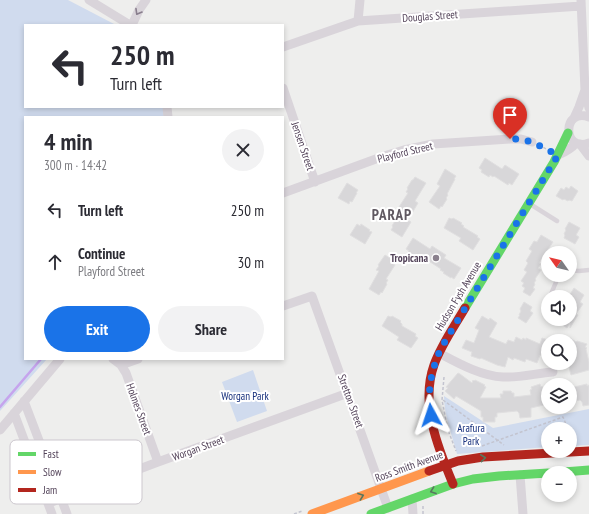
<!DOCTYPE html>
<html lang="en">
<head>
<meta charset="utf-8">
<style>
	body { margin:0; font-family:"PT Sans Narrow",sans-serif; background:#f2f2f3; color:#2b2b33; height:100vh; display:flex; flex-direction:column; font-size:15px; white-space:nowrap }
	* { box-sizing:border-box; margin:0 }
	p { font-size:13px; color:#7c7c81 }
	.icon { flex:none; width:22px; height:22px; fill:none; stroke:currentColor; stroke-width:2; stroke-linecap:round; stroke-linejoin:round }
	.map { position:relative; flex:1; overflow:hidden }
	.sheet { position:absolute; left:24px; top:116px; width:260px; height:244px; display:flex; flex-direction:column; background:#fff; border-radius:0px; box-shadow:0 2px 6px #0003 }
	.sheet>* { flex:none }
	.hud { position:absolute; left:24px; top:24px; width:260px; height:84px; border-radius:0px; box-shadow:0 2px 6px #0003; background:#fff; color:#2b2b33; overflow:hidden }
	.needle { width:26px; rotate:304deg }
	.tools { position:absolute; left:541px; top:246px; display:grid; gap:8px }
	.tools a { display:grid; place-items:center; width:36px; height:36px; border-radius:50%; background:#fff; box-shadow:0 2px 6px #0003; font-size:20px }
	.pin { position:absolute; display:grid; place-items:center; width:34px; height:34px; color:#fff; margin:-41px -17px; border-radius:50% 50% 50% 0; rotate:-45deg; box-shadow:0 0 4px #0007 }
	.pin .icon { rotate:45deg }
	.me { position:absolute; width:44px; margin:-22px; rotate:355deg; stroke-linejoin:round; filter:drop-shadow(0 0 3px #0008) }
	.turn { display:flex; align-items:center; gap:14px; height:84px; padding:0 20px; font-size:18px }
	.turn .icon { width:52px; height:52px; stroke-width:2.5 }
	.turn b { display:block; font-size:28px; line-height:34px }
	.round { display:grid; place-items:center; flex:none; width:42px; height:42px; border-radius:21px; background:#f2f2f3 }
	.headline { display:flex; align-items:center; justify-content:space-between; height:68px; padding:0 20px }
	h1 { font-size:24px; font-weight:700; line-height:30px }
	.button { display:flex; gap:8px; margin-top:auto; padding:8px 20px }
	.button a { flex:1; height:46px; border-radius:24px; background:#1a73e8; color:#fff; font-size:16px; font-weight:700; line-height:46px; text-align:center }
	.button a+a { background:#f2f2f3; color:#2b2b33 }
	ul { padding:0; list-style:none }
	li { display:flex; align-items:center; gap:12px; height:52px; padding:0 20px }
	li div { flex:1 }
	li b { display:block; font-size:15px }
	li em { font-style:normal }
	.map>svg:first-child { display:block }
	.green { fill:#d0dbee }
	.lines { fill:none; stroke-linecap:round; stroke-linejoin:round }
	.stream { stroke:#c5a4ed; stroke-width:2.5 }
	.building { fill:#d8d7d9; stroke:#e0dfe0 }
	.path { stroke:#c3c4cf; stroke-width:1.5; stroke-dasharray:3 2; stroke-linecap:butt }
	.lane { stroke:#d9d4da; stroke-width:4.5 }
	.street { stroke:#d9d4da; stroke-width:9 }
	.fast { stroke:#63d668; stroke-width:9 }
	.slow { stroke:#ff974d; stroke-width:9 }
	.jam { stroke:#b3261e; stroke-width:9 }
	.oneway { stroke:#897e8d }
	.oneway2 { stroke:#59775f }
	.route { stroke:#1a73e8; stroke-width:7; stroke-dasharray:0 12.6 }
	.poi-dot { fill:#8a808d; stroke:#fff; stroke-width:1.5 }
	.labels { text-anchor:middle; dominant-baseline:central; stroke-width:4; stroke-linejoin:round; paint-order:stroke }
	.street-label { font-size:11px; fill:#54445a; stroke:#fff }
	.poi-label { font-size:11px; font-weight:bold; fill:#54445a; stroke:#fff; text-anchor:end }
	.park-label { font-size:11px; fill:#152e7b; stroke:#fff }
	.district-label { font-size:15px; font-weight:bold; letter-spacing:1px; fill:#605961; stroke:#fff }
	.key { fill:#fff; stroke:#ccc7ce; stroke-width:1 }
	.key-label { font-size:11px; fill:#54445a }
</style>
</head>
<body>
<div class="map">
<svg width="589" height="514" viewBox="0 0 589 514">
	<rect width="100%" height="100%" fill="#eeeeed"/>
	<path class="green" d="M0 0H68L116 25H25V107H163L164 117H25V359H47L0 411Z
		M253 370 267 411 237 422 222 382Z
		M444 396 493 428 589 409V445L570 446V429H548V447L457 454C452 435 444 415 444 396Z"/>
	<g class="lines">
		<path class="stream" d="M0 407 41 359"/>
	</g>
	<path class="building" d="M485 158 502 169 505 165 519 174 512 185 509 183 508 185 494 176 493 177 490 175 489 177 481 172 482 170 479 168Z
		M445 169 456 176 454 179H455L447 194 448 195 446 198 447 199 442 207 441 206 439 209 429 202 440 186 437 184Z
		M415 177 426 183 415 201 418 203 408 220 411 222 402 237 391 230 393 227 392 226 400 212 399 211 401 208 399 207 408 193 406 192 408 189 407 188 412 180H413Z
		M347 183 358 190 356 193H357L352 202 350 201 349 204 338 198Z
		M571 186 578 191 572 201 569 200 568 201 564 199 563 200 556 196 561 188 564 190 566 187 569 189Z
		M449 218 452 219 453 218 462 223 461 224 464 226 463 227 478 236 477 237 480 239 473 250 459 241 461 238 444 228Z
		M569 222 580 228 576 235 579 237 575 244 564 238 565 235 564 234 566 230 565 229Z
		M357 224 360 226 361 224 370 230 369 231 372 232 365 244 350 235Z
		M541 235 553 242 539 263 541 264 538 268 541 270 535 279 536 280 534 283 535 284 533 288 535 289 530 296 523 292 525 288 522 286 524 283 521 281 527 272 524 270 528 263 526 261 532 251 529 249 534 241 537 242Z
		M413 238 430 249 432 246 446 255 444 258 461 268 454 279 451 277V278L443 273 444 272 440 270 441 269 421 256 420 259 417 257V258L407 253 409 251 406 249Z
		M385 255 395 261 393 264 395 265 386 279 388 280 386 283 387 284 382 293 381 292 379 295 369 289 379 271 376 270 379 266 378 265Z
		M574 288 584 295 580 302 583 304 576 314 578 315 570 328V323L567 328 553 319H570V297L569 296Z
		M524 302 532 307 530 311 533 313 526 323 518 318 520 315H519L521 311 520 309Z
		M388 316 391 317 392 316 401 321 400 322 402 324V326L416 334 415 336 418 338 411 348 397 340 399 337 382 326Z
		M482 316 489 320 490 318 497 323 489 337 506 344 508 340 514 342 516 337 522 340 523 338 526 340V338L540 344 542 338 548 340V351L546 357 540 355 537 363 526 359 525 362 514 358 513 360 508 357 505 367 497 365 481 358 480 359 471 356 472 352 462 348 466 340 474 343 479 330 475 328Z
		M570 338 576 342 577 341 587 344 585 347 587 348 586 349 589 362V370L571 375 568 363H570Z
		M458 373 460 374 472 383 473 380 474 381 475 380 485 385 484 386 486 387 480 398H501L500 394H503V391H511L512 393H514V397L531 395 530 390 532 389 531 387 540 384 541 387 542 386 543 389 548 388V404L531 408V417L520 418 519 413 517 411 497 413V417H495V422H483V417H481V411L456 396 454 399 445 391 448 388 446 387Z
		M587 384V386L589 385V405L583 406 582 402 580 400 570 402V388Z"/>
	<g class="lines">
		<path class="path" d="M539 145 548 150
			M444 377 442 400 448 430 456 451
			M443 400 504 445
			M570 434 573 441
			M482 446 563 417 568 429
			M423 506V514
			M294 514 302 511"/>
		<path class="lane" d="M530 204 557 221
			M570 270 579 271 589 270
			M551 294 559 275"/>
		<path class="street" d="M89 0 130 25
			M581 0 585 90 589 108
			M358 21 360 0
			M132 25 139 10 146 0
			M283 47 358 21 581 6
			M283 88 315 182
			M167 107 168 117
			M589 117C562 107 562 153 589 143
			M574 118 579 107 585 90
			M580 144 589 156
			M558 155C565 152 571 149 576 143
			M283 193 384 156 404 150 433 144 510 139H521L532 142
			M283 306 312 296 388 508
			M439 353C458 363 481 376 503 377 518 378 538 373 553 372
			M113 359 121 365 126 373 158 462
			M121 365 138 359
			M24 401 67 514
			M14 413 52 514
			M0 430 60 359
			M520 475 523 514
			M412 499 413 514
			M49 503 158 462 348 393"/>
		<path class="fast" d="M465 308 554 162 568 133
			M551 473 589 470
			M371 514 453 484 473 479 499 476 548 473"/>
		<path class="slow" d="M312 514 429 471"/>
		<path class="jam" d="M429 471 458 461 483 457 589 451
			M453 484C438 448 420 404 434 365 441 345 454 327 465 308"/>
	</g>
	<defs><path id="oneway-chevron" d="M-2-3.5L2.5 0L-2 3.5" fill="none" stroke-width="1.6" stroke-linecap="round" stroke-linejoin="round"/></defs>
	<use class="oneway" href="#oneway-chevron" transform="translate(138 12) rotate(120)"/>
	<g class="oneway2">
		<use href="#oneway-chevron" transform="translate(483 458) rotate(-6)"/>
		<use href="#oneway-chevron" transform="translate(433 491) rotate(160)"/>
		<use href="#oneway-chevron" transform="translate(361 496) rotate(-20)"/>
	</g>
	<g class="lines">
		<path class="route" d="M431 415C427 390 431 371 441 348L558 155 532 142 521 139H510"/>
	</g>
	<circle class="poi-dot" cx="436" cy="258" r="4"/>
	<g class="labels">
		<g class="street-label">
			<text transform="translate(430 16) rotate(-4)">Douglas Street</text>
			<text transform="translate(303 146) rotate(71)">Jensen Street</text>
			<text transform="translate(405 152) rotate(-14)">Playford Street</text>
			<text transform="translate(458 296) rotate(-59)">Hudson Fysh Avenue</text>
			<text transform="translate(351 401) rotate(70)">Stretton Street</text>
			<text transform="translate(139 409) rotate(70)">Holmes Street</text>
			<text transform="translate(198 448) rotate(-20)">Worgan Street</text>
			<text transform="translate(409 466) rotate(-20)">Ross Smith Avenue</text>
		</g>
		<g class="poi-label">
			<text x="428" y="258">Tropicana</text>
		</g>
		<g class="park-label">
			<text x="245" y="396">Worgan Park</text>
			<text x="471" y="428">Arafura<tspan x="471" dy="13">Park</tspan></text>
		</g>
		<g class="district-label">
			<text x="392" y="214">PARAP</text>
		</g>
	</g>
	<rect x="10" y="440" width="132" height="64" rx="6" class="key"/>
	<rect x="18" y="452" width="18" height="4" fill="#63d668"/>
	<rect x="18" y="470" width="18" height="4" fill="#ff974d"/>
	<rect x="18" y="488" width="18" height="4" fill="#b3261e"/>
	<g class="key-label">
		<text x="43" y="458">Fast</text>
		<text x="43" y="476">Slow</text>
		<text x="43" y="494">Jam</text>
	</g>
</svg>
<div class="tools">
<a><svg class="needle" viewBox="-14 -14 28 28"><path d="M0-13l5 13h-10z" fill="#e53935"/><path d="M0 13l5-13h-10z" fill="#7c7c81"/></svg></a>
<a><svg class="icon" aria-label="sound" viewBox="0 0 24 24"><path d="M4 9h4l5-4v14l-5-4H4zM17 9q2 3 0 6"/></svg></a>
<a><svg class="icon" aria-label="search" viewBox="0 0 24 24"><circle cx="10" cy="10" r="6"/><path d="M15 15l6 6"/></svg></a>
<a><svg class="icon" aria-label="layers" viewBox="0 0 24 24"><path d="M12 4l9 5-9 5-9-5zM3 14l9 5 9-5"/></svg></a>
<a>+</a>
<a>−</a>
</div>
<div class="pin" style="left:510px;top:139px;background:#d93025"><svg class="icon" aria-label="arrive" viewBox="0 0 24 24"><path d="M6 21V4h12l-3 4 3 4H6"/></svg></div>
<svg class="me" style="left:431px;top:415px" viewBox="-20 -20 40 40"><path d="M0-17L14 15 0 8-14 15z" fill="#1a73e8" stroke="#fff" stroke-width="4"/></svg>
<div class="hud">
<div class="turn"><svg class="icon" aria-label="left" viewBox="0 0 24 24"><path d="M17 20v-9H6M10 6l-5 5 5 5"/></svg><div><b>250 m</b>Turn left</div></div>
</div>
<section class="sheet">
<div class="headline"><div><h1>4 min</h1><p>300 m · 14:42</p></div><a class="round"><svg class="icon" aria-label="close" viewBox="0 0 24 24"><path d="M6 6l12 12M18 6L6 18"/></svg></a></div>
<ul>
<li><svg class="icon" aria-label="left" viewBox="0 0 24 24"><path d="M17 20v-9H6M10 6l-5 5 5 5"/></svg><div><b>Turn left</b></div><em>250 m</em></li>
<li><svg class="icon" aria-label="ahead" viewBox="0 0 24 24"><path d="M12 20V5M6 11l6-6 6 6"/></svg><div><b>Continue</b><p>Playford Street</p></div><em>30 m</em></li>
</ul>
<div class="button"><a>Exit</a><a>Share</a></div>
</section>
</div>
</body>
</html>
